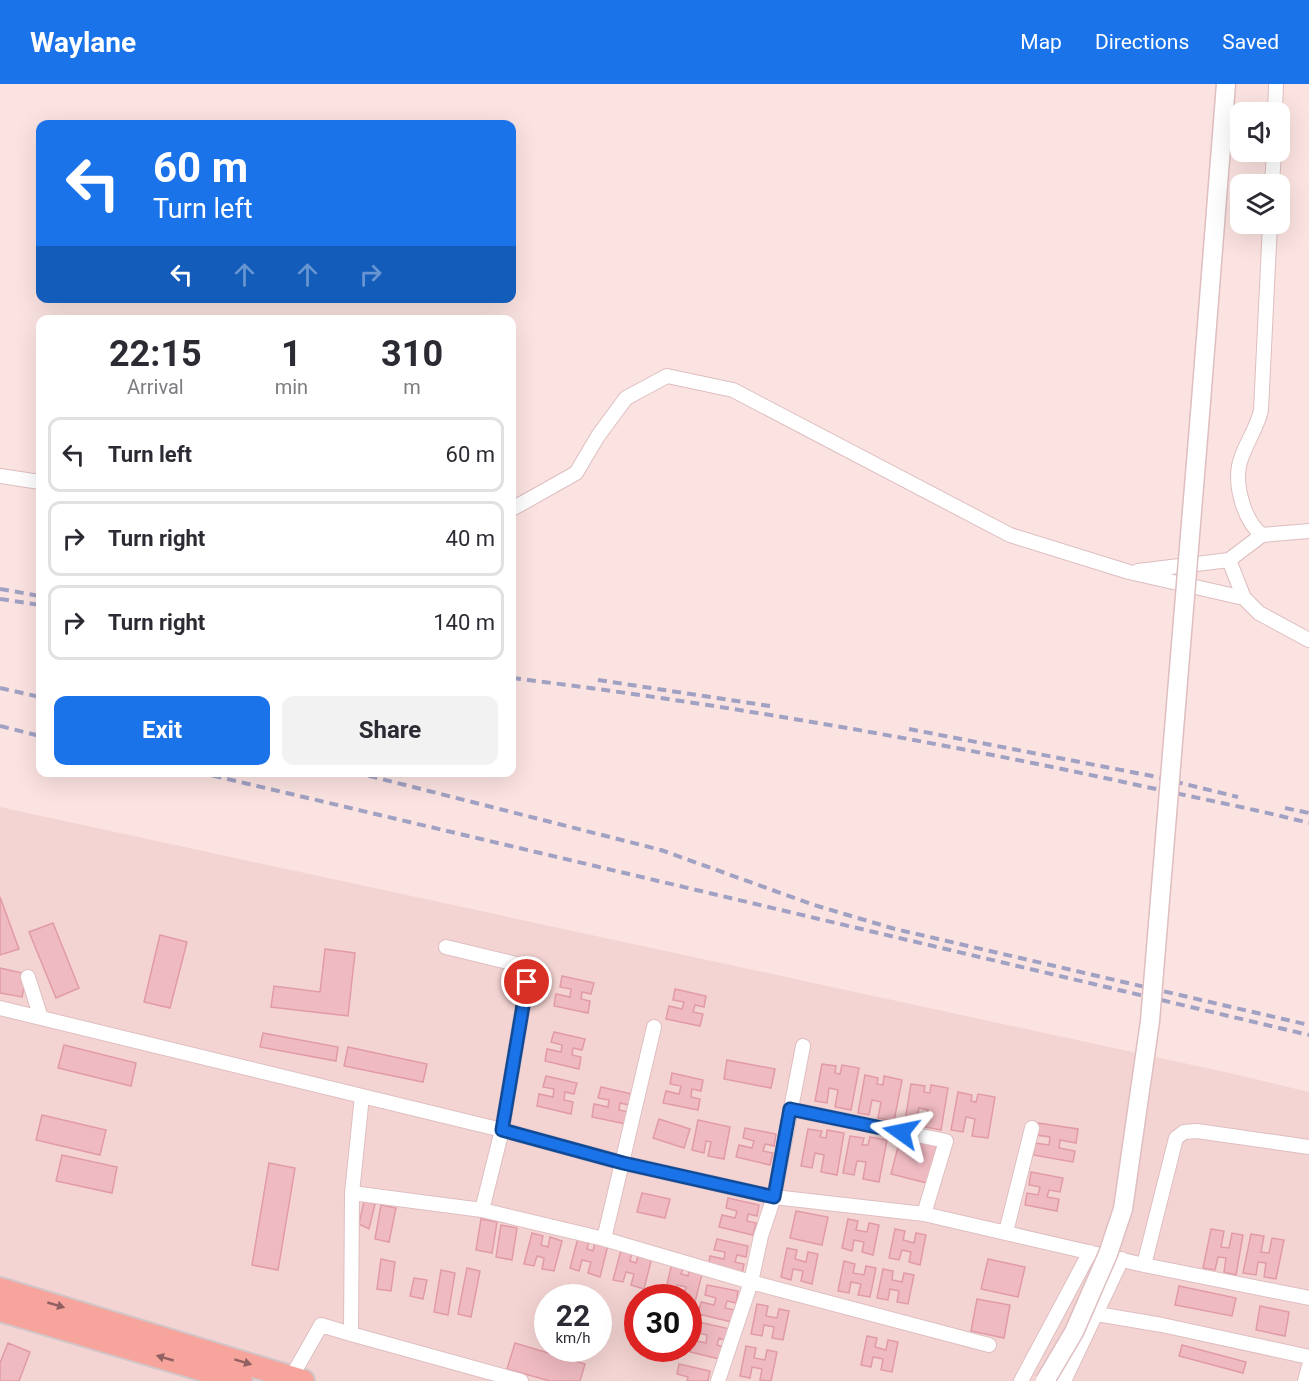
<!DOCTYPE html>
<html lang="en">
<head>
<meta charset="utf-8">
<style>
	body { margin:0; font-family:Roboto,sans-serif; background:#f2f2f3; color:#2b2b33; height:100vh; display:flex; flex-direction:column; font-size:22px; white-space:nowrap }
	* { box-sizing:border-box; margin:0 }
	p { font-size:20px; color:#7c7c81 }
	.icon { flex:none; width:33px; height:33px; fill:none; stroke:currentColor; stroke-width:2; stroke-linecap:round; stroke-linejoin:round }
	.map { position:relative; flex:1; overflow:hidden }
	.drawer { position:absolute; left:36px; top:231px; width:480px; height:462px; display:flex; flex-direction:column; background:#fff; border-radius:12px; box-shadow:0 6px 24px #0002 }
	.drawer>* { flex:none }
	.banner { position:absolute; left:36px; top:36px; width:480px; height:183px; border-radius:12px; box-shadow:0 6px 24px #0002; background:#1a73e8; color:#fff; overflow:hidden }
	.controls { position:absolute; left:1230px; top:18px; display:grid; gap:12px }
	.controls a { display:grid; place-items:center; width:60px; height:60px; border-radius:12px; background:#fff; box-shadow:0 6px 24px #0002; font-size:30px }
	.speed { position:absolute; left:534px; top:1200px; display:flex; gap:12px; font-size:30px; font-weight:700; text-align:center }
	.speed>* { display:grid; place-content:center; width:78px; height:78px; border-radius:50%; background:#fff; box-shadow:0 6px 24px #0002; line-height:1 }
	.speed small { font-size:15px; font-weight:400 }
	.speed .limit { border:9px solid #d22; background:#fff; color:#111 }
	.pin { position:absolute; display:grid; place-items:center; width:51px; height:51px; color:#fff; margin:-26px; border:3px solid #fff; border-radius:50%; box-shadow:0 2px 6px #0007 }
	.me { position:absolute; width:66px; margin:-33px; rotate:282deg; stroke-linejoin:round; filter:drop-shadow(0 0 4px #0008) }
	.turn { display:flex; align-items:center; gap:21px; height:126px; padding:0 18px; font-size:27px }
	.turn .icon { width:78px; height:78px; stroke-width:2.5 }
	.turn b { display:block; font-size:42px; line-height:51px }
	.lanes { display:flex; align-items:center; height:57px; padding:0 18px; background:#0003; justify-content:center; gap:30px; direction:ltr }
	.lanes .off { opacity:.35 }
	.eta { display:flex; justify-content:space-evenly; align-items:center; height:102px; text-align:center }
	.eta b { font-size:36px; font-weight:700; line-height:42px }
	.action { display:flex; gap:12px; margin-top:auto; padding:12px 18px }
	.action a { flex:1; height:69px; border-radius:12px; background:#1a73e8; color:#fff; font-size:24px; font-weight:700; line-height:69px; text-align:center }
	.action a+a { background:#f2f2f3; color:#2b2b33 }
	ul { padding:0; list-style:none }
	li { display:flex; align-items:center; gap:18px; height:75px; margin:0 12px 9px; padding:0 6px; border:3px solid #e1e1e2; border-radius:12px }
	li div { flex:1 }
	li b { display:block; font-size:22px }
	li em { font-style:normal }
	header { display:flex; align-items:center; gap:36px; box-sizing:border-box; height:84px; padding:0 30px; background:#1a73e8; color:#fff }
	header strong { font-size:28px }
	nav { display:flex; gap:33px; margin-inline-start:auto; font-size:21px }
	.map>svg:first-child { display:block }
	.residential { fill:#f4d4d3; fill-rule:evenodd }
	.building { fill:#efbac1; stroke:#e19ba6; stroke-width:1.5 }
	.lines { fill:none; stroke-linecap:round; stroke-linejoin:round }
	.minor-casing { stroke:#debec0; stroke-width:16 }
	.tertiary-casing { stroke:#debec0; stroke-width:21 }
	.primary-casing { stroke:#d2c5c7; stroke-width:26 }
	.minor { stroke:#fff; stroke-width:14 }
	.tertiary { stroke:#fff; stroke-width:18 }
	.primary { stroke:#f7a59c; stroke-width:22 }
	.rail { stroke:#a1a1c3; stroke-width:4; stroke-dasharray:9 6; stroke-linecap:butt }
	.tertiary-bridge-casing { stroke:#debec0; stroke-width:21; stroke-linecap:butt }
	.tertiary-bridge { stroke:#fff; stroke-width:18 }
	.oneway { fill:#926063 }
	.route-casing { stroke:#114b97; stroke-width:15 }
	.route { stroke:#1a73e8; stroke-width:10 }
</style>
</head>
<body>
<header>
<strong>Waylane</strong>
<nav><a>Map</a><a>Directions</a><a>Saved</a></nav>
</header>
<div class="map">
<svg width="1309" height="1297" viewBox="0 0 1309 1297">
	<rect width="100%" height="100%" fill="#fbe3e1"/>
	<path class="residential" d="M0 723 1234 990 1309 1008V1297H0ZM548 1214H598V1264H548ZM638 1214H688V1264H638Z"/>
	<path class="building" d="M0 813 19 865 0 871Z
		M53 839 79 904 56 914 29 848Z
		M160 851 187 858 170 924 144 918Z
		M325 865 355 869 348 932 271 923 274 902 320 908Z
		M0 884 27 890 22 913 0 909Z
		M562 892 594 899 591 910 582 908 581 915 590 917 588 929 554 922 556 910 570 913 571 905 560 903Z
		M675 905 706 912 704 923 695 921 693 928 703 930 700 942 666 935 669 922 682 925 684 918 673 916Z
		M554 948 585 955 582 966 573 964 572 971 581 973 579 985 545 977 547 965 561 968 562 961 551 958Z
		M263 949 338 963 336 977 260 963Z
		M64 961 136 979 131 1002 58 984Z
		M348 963 427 980 423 998 344 982Z
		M727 976 775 985 771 1004 724 995Z
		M822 980 836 982 835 989 840 990 842 981 859 984 851 1026 835 1023 838 1006 829 1004 827 1019 815 1017Z
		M672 989 703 996 701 1007 692 1005 691 1013 700 1015 698 1026 663 1019 666 1007 679 1010 681 1002 670 1000Z
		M865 991 878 994 877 1000 883 1001 884 992 902 996 894 1037 878 1034 881 1018 872 1016 869 1031 858 1029Z
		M546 992 577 999 574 1010 565 1008 564 1016 573 1018 571 1030 537 1022 539 1010 553 1013 554 1005 543 1003Z
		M911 1000 925 1002 924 1008 930 1009 931 1001 948 1004 941 1046 925 1043 928 1026 919 1024 916 1039 905 1037Z
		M601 1003 632 1010 629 1021 620 1019 619 1026 628 1028 626 1040 592 1033 594 1020 608 1023 609 1016 598 1014Z
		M958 1008 972 1011 971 1017 976 1018 978 1010 995 1013 988 1054 972 1052 975 1035 966 1033 963 1048 951 1046Z
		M42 1031 106 1046 100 1071 36 1056Z
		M659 1035 690 1045 684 1064 653 1054Z
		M698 1036 730 1043 724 1075 708 1072 711 1058 706 1057 704 1069 692 1066Z
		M1038 1039 1078 1045 1076 1059 1060 1056 1059 1064 1075 1067 1073 1078 1033 1071 1035 1059 1049 1061 1050 1053 1036 1051Z
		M745 1044 776 1050 774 1062 765 1060 763 1067 773 1069 770 1081 736 1073 739 1061 752 1064 754 1057 743 1054Z
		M808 1045 822 1047 820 1053 826 1054 827 1046 844 1049 837 1091 821 1088 824 1071 815 1069 812 1084 801 1082Z
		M901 1051 937 1061 927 1099 891 1090Z
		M850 1052 864 1054 862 1061H868L870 1053 887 1056 879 1098 863 1095 866 1078 857 1077 854 1091 843 1089Z
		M62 1071 117 1083 112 1109 56 1097Z
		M269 1079 295 1084 278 1186 252 1181Z
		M1031 1088 1063 1094 1060 1108 1049 1106 1047 1113 1059 1115 1057 1127 1025 1121 1027 1109 1038 1111 1040 1103 1029 1101Z
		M642 1109 670 1115 665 1134 637 1128Z
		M728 1114 759 1121 757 1132 748 1130 747 1137 756 1139 753 1151 719 1143 722 1131 735 1134 737 1127 726 1124Z
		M364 1117 375 1120 369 1145 359 1140Z
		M381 1121 396 1124 389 1158 375 1155Z
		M796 1127 828 1133 822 1161 790 1154Z
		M481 1135 497 1138 492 1169 476 1166Z
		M848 1135 858 1137 856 1146 867 1148 869 1139 879 1141 873 1171 862 1168 864 1158 854 1156 852 1167 842 1164Z
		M501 1141 517 1144 512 1176 496 1173Z
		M895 1145 905 1147 903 1156 914 1159 916 1149 926 1151 920 1181 909 1178 911 1168 902 1166 899 1176 889 1174Z
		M1211 1145 1224 1147 1221 1163 1229 1164 1232 1149 1243 1151 1236 1191 1224 1188 1226 1174 1218 1173 1215 1186 1203 1184Z
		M532 1149 543 1152 541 1161 548 1163 550 1153 562 1157 554 1187 542 1185 544 1174 537 1172 534 1182 524 1180Z
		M1251 1150 1264 1152 1261 1168 1269 1169 1272 1154 1284 1156 1276 1195 1264 1193 1266 1179 1258 1178 1256 1191 1243 1189Z
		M578 1154 589 1157 587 1165 593 1167 595 1157 608 1161 600 1193 588 1189 591 1178 582 1176 579 1187 570 1184Z
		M717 1155 748 1162 746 1173 737 1171 735 1178 744 1180 742 1192 708 1185 710 1172 724 1175 725 1168 714 1166Z
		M787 1164 797 1166 795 1175 806 1178 808 1168 818 1170 812 1200 801 1197 803 1187 793 1185 791 1196 781 1193Z
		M621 1166 632 1168 630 1177 636 1179 639 1169 652 1173 644 1205 631 1201 634 1190 626 1188 623 1198 613 1196Z
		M381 1175 395 1178 391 1207 377 1205Z
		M988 1175 1025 1183 1018 1213 981 1205Z
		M844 1177 855 1180 853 1189 864 1191 866 1182 876 1184 870 1213 858 1211 861 1200 851 1198 849 1209 838 1207Z
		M672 1179 684 1182 681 1190 688 1192 690 1183 703 1186 695 1218 688 1216V1214H683L686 1203 677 1201 674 1212 665 1209Z
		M467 1184 480 1187 471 1233 458 1230Z
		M883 1185 893 1187 892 1196 902 1198 904 1189 914 1191 908 1220 897 1218 899 1207 890 1205 888 1216 877 1214Z
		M441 1186 455 1189 448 1231 434 1228Z
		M414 1194 427 1196 423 1215 410 1212Z
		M707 1201 738 1207 736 1219 727 1217 725 1224 735 1226 732 1238 698 1230 701 1218 714 1221 716 1214 705 1211Z
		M1179 1202 1236 1214 1232 1232 1175 1221Z
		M977 1215 1010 1221 1004 1254 971 1247Z
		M757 1220 768 1222 766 1232 777 1234 779 1225 789 1227 783 1256 772 1254 774 1243 764 1241 762 1252 751 1250Z
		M1260 1222 1289 1228 1285 1252 1256 1246Z
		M699 1238 730 1245 727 1257 719 1254 717 1261 727 1264 724 1276 690 1268 692 1256 706 1259 707 1251 696 1249Z
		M867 1252 877 1254 875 1263 886 1266 888 1256 898 1258 892 1288 881 1286 883 1275 873 1273 871 1283 861 1281Z
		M8 1259 30 1268 19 1297H0V1279Z
		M515 1259 585 1280 580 1297H550L507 1285Z
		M1182 1261 1246 1278 1243 1289 1179 1272Z
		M746 1262 756 1264 754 1274 765 1276 767 1266 777 1268 771 1297 760 1296 762 1285 752 1283 750 1294 740 1292Z
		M679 1280 710 1287 708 1297H687L688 1293 677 1290Z"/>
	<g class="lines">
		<g class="minor-casing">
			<path id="minor" d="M1275 28 1276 0
				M1272 100 1274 68
				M0 392 40 398
				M512 425 576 389 598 352 626 314 667 292 733 306 1010 451 1129 488 1244 514 1259 529 1309 556
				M1262 451C1245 438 1235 404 1239 382 1243 362 1257 346 1261 326L1270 140
				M1138 487 1229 476
				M1244 514 1229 476 1262 451 1309 447
				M446 863 516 880 527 898 502 1046 482 1126
				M28 893 41 934
				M0 924 502 1046 623 1079 774 1113 924 1130 1144 1181 1309 1214
				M362 1012 352 1109 351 1250 521 1297
				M790 1025 946 1057 924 1130
				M352 1109 482 1126 604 1155 751 1198 989 1261
				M1006 1148 1032 1044
				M604 1155 654 943
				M1144 1181 1176 1054 1184 1048 1197 1047 1309 1063
				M1097 1230 1162 1241 1309 1273
				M292 1292 321 1241 351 1250
				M718 1297 751 1198 761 1152 774 1113 803 962
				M1021 1297 1090 1168
				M1064 1297 1122 1175
				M1305 1297 1309 1282"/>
		</g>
		<g class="tertiary-casing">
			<path id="tertiary" d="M1200 330 1226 0"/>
		</g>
		<g class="primary-casing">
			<path id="primary" d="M0 1205 303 1297
				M0 1226 241 1297"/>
		</g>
		<use href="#minor" class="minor"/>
		<use href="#tertiary" class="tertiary"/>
		<use href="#primary" class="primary"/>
		<path class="rail" d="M0 505 40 512
			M0 515 40 521
			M512 594C716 619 918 654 1119 697 1182 711 1246 723 1309 739
			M598 596 776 623
			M0 604 40 613
			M0 642 40 652
			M909 645 1152 692 1238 713
			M198 688 1309 951
			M354 688 661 766 814 821 895 845 1309 941
			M1285 724 1309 729"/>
		<g class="tertiary-bridge-casing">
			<path id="tertiary-bridge" d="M1045 1297 1074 1248 1108 1170 1123 1125 1150 937 1200 330"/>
		</g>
		<use href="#tertiary-bridge" class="tertiary-bridge"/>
	</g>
	<defs><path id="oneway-solid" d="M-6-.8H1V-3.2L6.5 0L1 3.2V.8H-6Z" transform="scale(1.5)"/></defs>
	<g class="oneway">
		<use href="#oneway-solid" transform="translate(56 1221) rotate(16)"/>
		<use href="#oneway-solid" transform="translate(165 1274) rotate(-164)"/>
		<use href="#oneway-solid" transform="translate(243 1278) rotate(17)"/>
	</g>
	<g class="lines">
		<g class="route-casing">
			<path id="route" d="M527 898 502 1046 623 1079 774 1113 790 1025 901 1048"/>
		</g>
		<use href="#route" class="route"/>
	</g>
</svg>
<div class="controls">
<a><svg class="icon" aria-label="sound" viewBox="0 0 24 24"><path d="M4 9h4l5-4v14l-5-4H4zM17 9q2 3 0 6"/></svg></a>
<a><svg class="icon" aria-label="layers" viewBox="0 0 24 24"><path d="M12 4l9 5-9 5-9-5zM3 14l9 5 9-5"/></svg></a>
</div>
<div class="speed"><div>22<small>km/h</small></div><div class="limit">30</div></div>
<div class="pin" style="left:527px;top:898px;background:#d93025"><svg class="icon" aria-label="arrive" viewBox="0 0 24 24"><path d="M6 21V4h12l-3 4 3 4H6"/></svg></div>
<svg class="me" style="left:901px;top:1048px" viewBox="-20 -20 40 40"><path d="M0-17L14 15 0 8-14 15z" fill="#1a73e8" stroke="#fff" stroke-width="4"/></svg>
<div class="banner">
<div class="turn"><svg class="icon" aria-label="left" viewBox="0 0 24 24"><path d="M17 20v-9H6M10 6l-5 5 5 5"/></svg><div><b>60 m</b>Turn left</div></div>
<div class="lanes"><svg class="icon" aria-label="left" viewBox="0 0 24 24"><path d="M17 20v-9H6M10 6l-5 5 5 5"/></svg><svg class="icon off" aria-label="ahead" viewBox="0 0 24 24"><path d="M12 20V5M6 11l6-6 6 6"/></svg><svg class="icon off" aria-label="ahead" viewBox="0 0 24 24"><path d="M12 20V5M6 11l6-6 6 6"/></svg><svg class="icon off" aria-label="right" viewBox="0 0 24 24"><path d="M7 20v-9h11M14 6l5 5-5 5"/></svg></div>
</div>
<section class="drawer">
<div class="eta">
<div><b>22:15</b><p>Arrival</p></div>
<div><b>1</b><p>min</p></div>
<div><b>310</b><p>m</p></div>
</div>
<ul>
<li><svg class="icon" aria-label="left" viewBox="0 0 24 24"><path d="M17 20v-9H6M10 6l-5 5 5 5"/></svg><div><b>Turn left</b></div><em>60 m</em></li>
<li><svg class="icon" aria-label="right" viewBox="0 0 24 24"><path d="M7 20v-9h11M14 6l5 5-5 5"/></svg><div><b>Turn right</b></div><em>40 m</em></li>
<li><svg class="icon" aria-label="right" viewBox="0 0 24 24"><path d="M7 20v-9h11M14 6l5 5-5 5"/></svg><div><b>Turn right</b></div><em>140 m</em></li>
</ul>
<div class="action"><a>Exit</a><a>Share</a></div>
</section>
</div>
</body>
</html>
